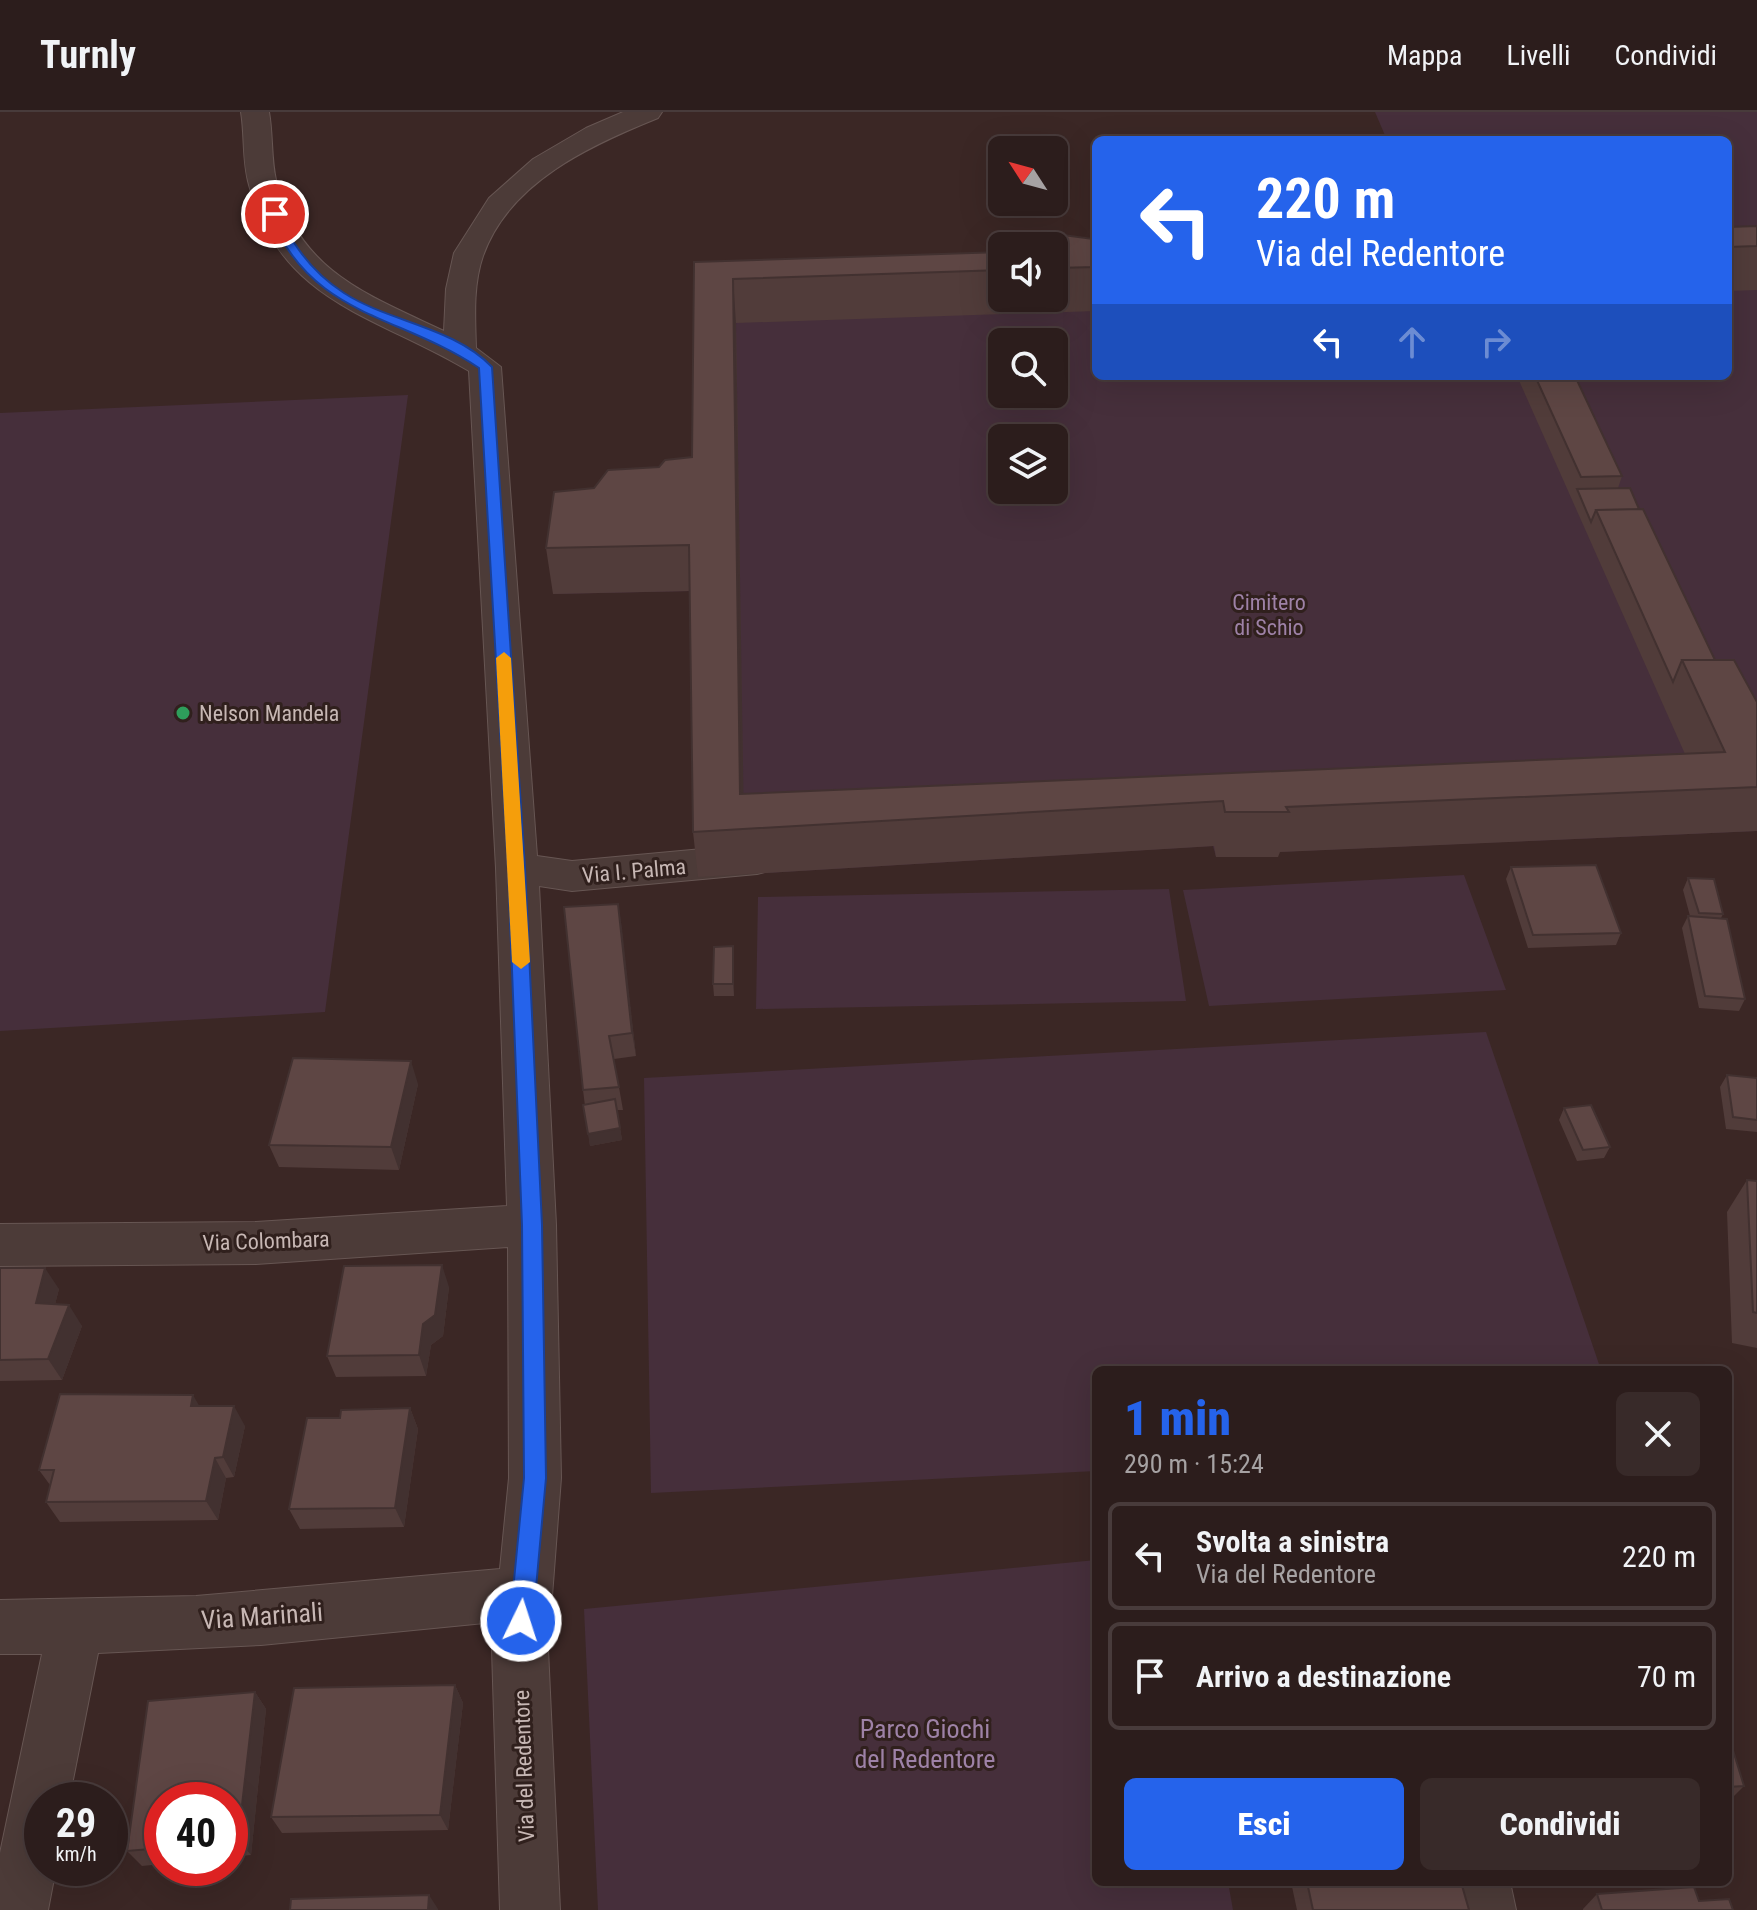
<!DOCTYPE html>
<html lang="it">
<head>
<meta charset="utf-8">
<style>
	body { margin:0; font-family:"Roboto Condensed",sans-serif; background:#382a29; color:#f1f3f6; height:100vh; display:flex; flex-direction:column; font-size:30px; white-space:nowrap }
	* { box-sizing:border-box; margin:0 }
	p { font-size:26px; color:#a6a2a3 }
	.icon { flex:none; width:44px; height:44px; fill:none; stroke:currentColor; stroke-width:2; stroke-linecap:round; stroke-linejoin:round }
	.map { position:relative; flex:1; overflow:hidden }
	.side { position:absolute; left:1092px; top:1254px; width:640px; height:520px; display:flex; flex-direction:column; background:#2c1d1c; border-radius:12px; box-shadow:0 8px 32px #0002,0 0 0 2px #483b3b }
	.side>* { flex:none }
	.guide { position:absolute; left:1092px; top:24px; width:640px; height:244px; border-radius:12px; box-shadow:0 8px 32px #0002,0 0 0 2px #483b3b; background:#2563eb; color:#fff; overflow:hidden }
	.needle { width:52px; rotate:306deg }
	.controls { position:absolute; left:988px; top:24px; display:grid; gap:16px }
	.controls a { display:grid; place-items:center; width:80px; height:80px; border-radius:12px; background:#2c1d1c; box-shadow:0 8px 32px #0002,0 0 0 2px #483b3b; font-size:40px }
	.speed { position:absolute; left:24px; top:1670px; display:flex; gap:16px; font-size:40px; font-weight:700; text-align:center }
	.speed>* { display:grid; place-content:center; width:104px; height:104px; border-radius:50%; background:#2c1d1c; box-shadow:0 8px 32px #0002,0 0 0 2px #483b3b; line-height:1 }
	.speed small { font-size:20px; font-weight:400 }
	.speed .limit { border:12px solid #d22; background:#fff; color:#111 }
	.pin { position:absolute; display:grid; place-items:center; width:68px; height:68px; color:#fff; margin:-34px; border:4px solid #fff; border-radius:50%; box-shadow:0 2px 8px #0007 }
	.me { position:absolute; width:88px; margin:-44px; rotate:4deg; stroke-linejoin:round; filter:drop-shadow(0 0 6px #0008) }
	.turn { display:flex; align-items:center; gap:28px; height:168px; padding:0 32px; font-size:36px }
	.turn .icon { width:104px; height:104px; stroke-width:2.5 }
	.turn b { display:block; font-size:56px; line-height:68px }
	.lanes { display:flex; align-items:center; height:76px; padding:0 32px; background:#0003; justify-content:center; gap:40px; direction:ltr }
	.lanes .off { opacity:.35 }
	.round { display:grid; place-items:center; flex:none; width:84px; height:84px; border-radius:12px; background:#382a29 }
	.overview { display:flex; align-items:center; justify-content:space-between; height:136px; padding:0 32px }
	h1 { font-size:48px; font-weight:800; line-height:60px; color:#2563eb }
	.button { display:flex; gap:16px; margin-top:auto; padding:16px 32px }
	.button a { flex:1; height:92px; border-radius:12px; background:#2563eb; color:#fff; font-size:32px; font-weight:800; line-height:92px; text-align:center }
	.button a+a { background:#382a29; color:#f1f3f6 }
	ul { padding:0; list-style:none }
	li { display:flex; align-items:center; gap:24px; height:108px; margin:0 16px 12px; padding:0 16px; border:4px solid #483b3b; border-radius:12px }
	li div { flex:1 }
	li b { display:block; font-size:30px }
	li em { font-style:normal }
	header { display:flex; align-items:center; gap:48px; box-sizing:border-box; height:112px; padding:0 40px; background:#2c1d1c; border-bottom:2px solid #483b3b }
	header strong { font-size:38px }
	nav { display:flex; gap:44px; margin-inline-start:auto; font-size:28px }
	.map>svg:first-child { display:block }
	.green { fill:#462f3b; fill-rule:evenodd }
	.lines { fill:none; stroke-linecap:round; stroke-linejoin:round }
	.minor-casing { stroke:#675653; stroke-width:2 }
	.minor { fill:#4c3b38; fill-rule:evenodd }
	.wall { fill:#513c3a }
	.shaded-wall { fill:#423130 }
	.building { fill:#5e4644; stroke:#423130; stroke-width:2 }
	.route { fill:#2563eb; stroke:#184099; stroke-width:2 }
	.slow { fill:#f59e0b }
	.leisure-dot { fill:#2e9e5b; stroke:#30201d; stroke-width:3 }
	.labels { text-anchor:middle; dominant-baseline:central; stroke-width:6; stroke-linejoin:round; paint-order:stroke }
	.park-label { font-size:22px; fill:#9e82a7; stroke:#30201d }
	.poi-label { font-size:22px; fill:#c7b7b4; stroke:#30201d; text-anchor:start }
	.street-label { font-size:22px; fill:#c7b7b4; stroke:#30201d }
	.near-street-label { font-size:26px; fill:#c7b7b4; stroke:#30201d }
	.near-park-label { font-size:26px; fill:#9e82a7; stroke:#30201d }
</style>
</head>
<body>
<header>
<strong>Turnly</strong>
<nav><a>Mappa</a><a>Livelli</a><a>Condividi</a></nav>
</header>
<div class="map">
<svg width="1757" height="1798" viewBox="0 0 1757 1798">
	<rect width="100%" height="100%" fill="#3b2725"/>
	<path class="green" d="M1375 0H1757V142H1728V28H1387Z
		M1757 158V719L1277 740 1278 745H1216L1213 734 698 765 694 479 553 482 561 425 695 390 697 194 1054 186 1096 164V264H1728V159ZM1002 230H1054V282H1002ZM1002 326H1054V378H1002Z
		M408 283 325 900 0 919V301Z
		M1464 763 1506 878 1209 894 1183 778Z
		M1169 777 1186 889 756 897 758 785Z
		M1486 920 1601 1258H1096V1359L651 1381 644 966Z
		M1096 1448V1770H1228L1233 1798H598L584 1497Z"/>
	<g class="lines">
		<g class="minor-casing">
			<path id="minor" d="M241 0H269C273 22 271 46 276 68 298 159 368 183 444 219L446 177 454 141 489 86 533 47 586 16 623 0H662L658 6C591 33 509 70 483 144 473 173 475 205 476 236L501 255 537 744 572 749 757 732 772 736 778 747 772 758 757 762 572 779 539 774 556 1113 561 1366 548 1537 560 1798H500L492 1537 495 1510 261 1533 98 1541 69 1688H42V1756H56L48 1798H0V1741L42 1542H0V1488L196 1484 500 1457 509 1366 508 1135 256 1152 0 1154V1112L256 1110 507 1094 496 756 469 259C378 204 281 192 249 73 242 49 245 24 241 0Z
				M1450 1770H1510L1516 1798H1456Z"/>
		</g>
		<use href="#minor" class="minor"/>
	</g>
	<path class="wall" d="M1757 114V178L1728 179V115Z
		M1096 123V199L736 211 743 682 1685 642 1517 264H1575L1622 364 1618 376 1639 397 1715 548 1757 590V719L1280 740 1278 745H1216L1214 734 698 765 693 720 690 479 553 482 546 436 594 376 692 345 694 150 1002 140V186H1054V134H1043L1044 130 1093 127Z
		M1511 755 1621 821 1616 833 1528 836 1506 767Z
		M1688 766 1723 802 1721 806 1745 887 1739 899 1699 896 1682 816 1688 804H1690L1683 778Z
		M618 792 636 944 614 947 623 998H617L622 1028 590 1034 583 978Z
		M734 846V884H714L713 872Z
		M1727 963 1757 966V1020L1726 1017 1720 975Z
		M418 972 399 1058 279 1055 269 1033Z
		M1564 996 1610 1035 1604 1046 1577 1049 1559 1008Z
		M1747 1068 1757 1069V1236L1732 1231 1727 1100Z
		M0 1156 59 1177 55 1192 82 1214 62 1268 0 1269Z
		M449 1175 443 1224 431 1233 426 1264 336 1265 327 1244Z
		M200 1294 245 1314 234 1365 226 1366 218 1408 60 1410 46 1390 50 1373 39 1358Z
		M410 1296 418 1317 404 1415 300 1417 289 1397 340 1306Z
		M455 1573 463 1591 448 1718 282 1721 271 1705Z
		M255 1580 266 1597 251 1743 230 1745V1688H162V1752L142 1754 127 1739 148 1589Z
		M1728 1622 1744 1674 1728 1690Z
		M1291 1770H1461L1469 1798H1297Z
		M1597 1782 1699 1789 1733 1798H1583V1797Z"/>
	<path class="shaded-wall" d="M733 167 736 211 744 717 740 682Z
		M618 792 622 816 636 944 632 921Z
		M733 834 734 846V884L733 872Z
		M411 949 418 972 399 1058 391 1035Z
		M620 1016 622 1028 590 1034 588 1022Z
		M442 1153 449 1175 443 1224 431 1233 426 1264 419 1243 423 1212Z
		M45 1156 59 1177 50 1212 36 1191Z
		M69 1193 82 1214 62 1268 48 1247Z
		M193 1283 205 1304 191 1294Z
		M234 1294 245 1314 234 1365 223 1345Z
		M410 1296 418 1317 404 1415 395 1396Z
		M215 1346 226 1366 218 1408 206 1389Z
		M455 1573 463 1591 448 1718 440 1703Z
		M255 1580 266 1597 251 1743 238 1728Z
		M429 1783 438 1797V1798H428Z"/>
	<path class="building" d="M1757 114V134L1728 135V115Z
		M1063 123 1093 127 1096 123V155L1054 156V134H1045L1044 130 1058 129Z
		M1002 140V158L733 167 740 682 1725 640 1682 548H1734L1757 590V675L1286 695 1289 700H1225L1223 689 693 720 689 433 546 436 554 380 594 376 608 358 659 355 665 348 692 345 694 150Z
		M1535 264H1575L1622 364 1581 365Z
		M1630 376 1639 397 1596 398 1591 410 1577 377Z
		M1643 397 1715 548H1682L1673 570 1596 398Z
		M1596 753 1621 821 1533 823 1511 755Z
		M1688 766 1714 767 1723 802 1699 801Z
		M618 792 632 921 609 924 619 975 583 978 564 795Z
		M1688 804 1727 807 1745 887 1705 884Z
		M733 834V872H713L714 835Z
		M293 946 411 949 391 1035 269 1033Z
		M1727 963 1757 966V1008L1733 1005Z
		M615 987 620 1016 588 1022 583 993Z
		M1591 993 1610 1035 1583 1038 1564 996Z
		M1747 1068 1757 1069V1201L1753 1200Z
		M442 1153 435 1203 423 1212 419 1243 327 1244 344 1154Z
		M0 1156H45L36 1191 69 1193 48 1247 0 1248Z
		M60 1282 193 1283 191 1294H234L223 1345 215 1346 206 1389 46 1390 54 1358H39Z
		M410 1296 395 1396 289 1397 307 1306H340L341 1298Z
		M455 1573 440 1703 271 1705 294 1576Z
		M255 1580 238 1728 230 1729V1688H162V1736L127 1739 148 1589Z
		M1728 1622 1744 1674 1728 1675Z
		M1307 1770H1461L1469 1798H1313Z
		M1694 1775 1699 1789 1729 1787 1733 1798H1602L1597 1782Z
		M429 1783 428 1798H290L291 1787Z"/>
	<path class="route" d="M275 99C286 104 287 119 293 129 306 150 324 168 344 181 389 210 454 215 492 255L525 756 542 1113 546 1366 533 1509 529 1517 521 1520 513 1517 510 1509 524 1366 522 1113 508 756 479 256C397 201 312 206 269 102Z"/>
	<path class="slow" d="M504 540 511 546 530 850 521 857 512 850 496 546Z"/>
	<circle class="leisure-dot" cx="183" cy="601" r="8"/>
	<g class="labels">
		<g class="park-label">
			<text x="1269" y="490">Cimitero<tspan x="1269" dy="25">di Schio</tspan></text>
		</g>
		<g class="poi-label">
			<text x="199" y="601">Nelson Mandela</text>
		</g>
		<g class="street-label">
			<text transform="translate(634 759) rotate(-5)">Via I. Palma</text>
			<text transform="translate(266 1129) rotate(-2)">Via Colombara</text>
			<text transform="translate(524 1654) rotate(-92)">Via del Redentore</text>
		</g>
		<g class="near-street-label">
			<text transform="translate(262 1504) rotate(-4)">Via Marinali</text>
		</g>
		<g class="near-park-label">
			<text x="925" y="1617">Parco Giochi<tspan x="925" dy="30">del Redentore</tspan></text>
		</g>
	</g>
</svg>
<div class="controls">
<a><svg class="needle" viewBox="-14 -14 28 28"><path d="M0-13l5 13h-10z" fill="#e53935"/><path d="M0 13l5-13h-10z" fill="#a6a2a3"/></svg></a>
<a><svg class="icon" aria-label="sound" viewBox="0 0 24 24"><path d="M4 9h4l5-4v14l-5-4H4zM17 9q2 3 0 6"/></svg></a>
<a><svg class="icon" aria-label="search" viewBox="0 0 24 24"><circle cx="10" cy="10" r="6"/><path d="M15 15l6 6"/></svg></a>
<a><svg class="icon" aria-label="layers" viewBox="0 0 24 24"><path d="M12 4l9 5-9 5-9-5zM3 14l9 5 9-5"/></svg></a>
</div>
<div class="speed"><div>29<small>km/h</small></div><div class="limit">40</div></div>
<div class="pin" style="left:275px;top:102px;background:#d93025"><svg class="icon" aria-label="arrive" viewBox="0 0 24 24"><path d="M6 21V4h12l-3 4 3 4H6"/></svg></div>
<svg class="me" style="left:521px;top:1509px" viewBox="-20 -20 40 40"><circle r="17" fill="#2563eb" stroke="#fff" stroke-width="3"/><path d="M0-11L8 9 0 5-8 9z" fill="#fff"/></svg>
<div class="guide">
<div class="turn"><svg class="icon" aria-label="left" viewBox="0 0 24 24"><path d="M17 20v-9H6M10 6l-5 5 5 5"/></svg><div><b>220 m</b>Via del Redentore</div></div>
<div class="lanes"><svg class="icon" aria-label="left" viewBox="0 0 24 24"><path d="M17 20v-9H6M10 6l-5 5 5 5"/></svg><svg class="icon off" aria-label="ahead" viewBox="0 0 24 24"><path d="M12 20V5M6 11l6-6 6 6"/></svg><svg class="icon off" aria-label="right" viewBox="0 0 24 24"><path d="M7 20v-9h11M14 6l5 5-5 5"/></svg></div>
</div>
<section class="side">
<div class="overview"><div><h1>1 min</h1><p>290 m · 15:24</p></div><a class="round"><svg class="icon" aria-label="close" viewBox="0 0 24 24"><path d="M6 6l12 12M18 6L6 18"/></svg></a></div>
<ul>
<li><svg class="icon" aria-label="left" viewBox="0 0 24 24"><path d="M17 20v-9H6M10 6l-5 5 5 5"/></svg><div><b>Svolta a sinistra</b><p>Via del Redentore</p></div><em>220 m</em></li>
<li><svg class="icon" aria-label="arrive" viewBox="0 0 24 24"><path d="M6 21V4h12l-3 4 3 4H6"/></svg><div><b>Arrivo a destinazione</b></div><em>70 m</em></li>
</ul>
<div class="button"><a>Esci</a><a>Condividi</a></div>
</section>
</div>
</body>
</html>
